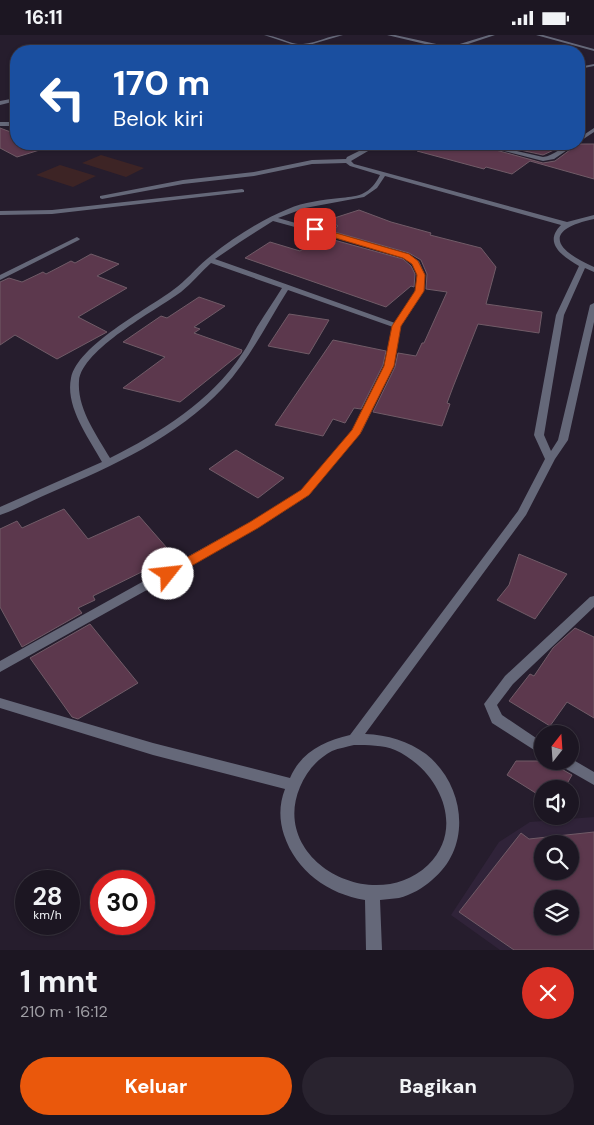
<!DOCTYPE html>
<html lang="id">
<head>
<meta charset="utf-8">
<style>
	body { margin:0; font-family:"DM Sans",sans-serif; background:#29232f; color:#f1f3f6; height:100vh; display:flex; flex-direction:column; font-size:19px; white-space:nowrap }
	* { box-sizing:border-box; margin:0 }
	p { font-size:16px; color:#a09fa5 }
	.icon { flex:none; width:28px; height:28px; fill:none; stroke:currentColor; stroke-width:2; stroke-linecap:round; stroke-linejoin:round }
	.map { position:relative; height:915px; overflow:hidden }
	.sheet { display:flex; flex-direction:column; background:#1c1622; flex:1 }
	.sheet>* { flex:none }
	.hud { position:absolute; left:10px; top:10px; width:575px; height:105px; border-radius:20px; box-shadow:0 1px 4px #0004,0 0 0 1px #3a3540; background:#1a4fa0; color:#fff; overflow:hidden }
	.needle { width:32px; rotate:17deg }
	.tools { position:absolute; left:534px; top:690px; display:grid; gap:10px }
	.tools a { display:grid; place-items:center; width:45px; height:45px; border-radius:50%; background:#1c1622; box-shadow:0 1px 4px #0004,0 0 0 1px #3a3540; font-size:25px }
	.speed { position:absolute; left:15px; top:835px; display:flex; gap:10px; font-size:25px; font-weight:700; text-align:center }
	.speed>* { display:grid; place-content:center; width:65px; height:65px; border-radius:50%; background:#1c1622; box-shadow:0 1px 4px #0004,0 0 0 1px #3a3540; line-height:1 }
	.speed small { font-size:12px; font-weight:400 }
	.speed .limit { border:8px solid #d22; background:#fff; color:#111 }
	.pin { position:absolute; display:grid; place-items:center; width:42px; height:42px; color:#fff; margin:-21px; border-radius:10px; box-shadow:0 2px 8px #0006 }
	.me { position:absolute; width:55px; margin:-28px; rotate:61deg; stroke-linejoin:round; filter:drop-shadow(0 0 4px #0008) }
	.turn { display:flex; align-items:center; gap:18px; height:105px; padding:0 20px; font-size:22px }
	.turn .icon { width:65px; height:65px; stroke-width:2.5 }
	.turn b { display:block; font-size:35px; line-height:42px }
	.round { display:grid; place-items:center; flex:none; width:52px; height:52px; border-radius:26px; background:#29232f }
	.head { display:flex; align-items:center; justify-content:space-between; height:85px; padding:0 20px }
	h1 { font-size:30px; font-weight:800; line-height:38px }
	.cta { display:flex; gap:10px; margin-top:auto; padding:10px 20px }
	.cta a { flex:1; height:58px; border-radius:30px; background:#ea580c; color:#fff; font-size:20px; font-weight:800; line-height:58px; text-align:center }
	.cta a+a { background:#29232f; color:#f1f3f6 }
	.status { display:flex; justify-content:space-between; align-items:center; height:35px; padding:0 25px; background:#1c1622; direction:ltr }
	.status svg { height:14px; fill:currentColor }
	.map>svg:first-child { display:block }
	.built { fill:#302339; fill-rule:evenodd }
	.green { fill:#3d2425 }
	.building { fill:#5c384d; stroke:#705b67; fill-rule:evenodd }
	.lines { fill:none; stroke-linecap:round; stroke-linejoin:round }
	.street { fill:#656879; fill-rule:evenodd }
	.route { fill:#ea580c; stroke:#983908 }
</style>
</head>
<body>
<div class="status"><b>16:11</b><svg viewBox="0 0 49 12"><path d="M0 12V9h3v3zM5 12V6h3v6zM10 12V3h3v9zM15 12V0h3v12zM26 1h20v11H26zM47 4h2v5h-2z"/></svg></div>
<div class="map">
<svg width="594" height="915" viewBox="0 0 594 915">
	<rect width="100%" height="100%" fill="#261d2d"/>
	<path class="built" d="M594 782V915H500L451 880 499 807 530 787ZM542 809H570V836H542ZM542 864H570V891H542Z"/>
	<path class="green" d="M101 120 144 133 126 142 82 128Z
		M60 130 96 141 73 152 36 140Z"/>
	<path class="building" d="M0 93 16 99V109H37L46 113 17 122 0 113Z
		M418 109H474L543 128 555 126 578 109H594V144L530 126 512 139 486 132 484 134 417 116Z
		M493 109H567L543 120Z
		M359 175 391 187 431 198 430 200 481 213 496 232 486 269 542 277 539 298 478 289 453 352 447 368 450 369 442 391 373 377 395 332 398 318 416 321 422 308H424L447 257 426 254 427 239 421 225 409 218 331 196 338 191 328 185Z
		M323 202 403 224 411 231 415 239 414 252 411 251 386 272 245 223 270 207 300 216Z
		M91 219 119 229 97 241 127 253 78 282 107 297 57 324 15 300 0 310V247L9 243 22 247 43 237 46 239 71 226 75 228Z
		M199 262 225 271 194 292 200 294 194 298 242 315 241 318 180 367 123 353 165 322 123 307 161 281 167 283Z
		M289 279 329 285 309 319 268 311Z
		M333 305 386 316 383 330 361 374 354 373 345 388 333 384 323 401 275 390Z
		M236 415 256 427 284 443 258 463 209 434Z
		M64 474 88 504 139 481 174 521 93 561 95 565 78 573 82 578 22 612 0 572V494L17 486 22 493Z
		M519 519 567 539 535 584 497 565 509 550Z
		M90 589 138 648 78 684 72 682 30 623Z
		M575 593 594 602V683L567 667 550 691 509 666 530 639 534 641 553 613Z
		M516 726H555L558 732 572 740 564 754H542V762L507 740Z
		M594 797V915H514L459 877 521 798 529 804ZM542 809H570V836H542ZM542 864H570V891H542Z"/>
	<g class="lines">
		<path class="street" d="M264 0C277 0 292 11 303 9 317 8 329 0 343 0L289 16H283L297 11Z
			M387 0H395L450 12 489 0H495L456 13 464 16 429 10 408 16H402L425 9Z
			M536 0H543L594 14V16Z
			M594 29V31L579 34V32Z
			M16 63V66L0 70V66Z
			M0 87H16V91H0Z
			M594 93V97L579 107V103Z
			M373 109H380L351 126 354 129 567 187 594 180V184C542 195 555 215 594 232V237L585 233 564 280 544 400 551 416 558 405 590 270 594 268V287L568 405 555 424 526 480 365 699C388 700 408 706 426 719 465 750 473 812 432 845 423 853 411 860 399 863 393 864 386 864 380 865L382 915H366L365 865C328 859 296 836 284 800 279 785 279 769 285 754L153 720 0 673V663L153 708 290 743C301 717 324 706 350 700L518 476 545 424 534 400 556 280 579 231C562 221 543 208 561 190L385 141 377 153 364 162 305 173 278 183 408 220 419 226 425 240 424 256 401 291 393 331 362 396 309 460 258 493 0 637V626L250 487 301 456 353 395 385 331 393 292 288 255C267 288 250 324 223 353 177 402 113 431 52 457 35 464 18 474 0 480V472L102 427C89 403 65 372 71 343 78 310 146 275 173 255 186 246 195 234 207 224 231 204 259 186 288 174 304 167 322 165 340 163 347 162 355 162 362 159 371 155 376 148 380 140L350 131 346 128 312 129 254 141 183 149 102 164 100 163V161L183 145 254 137 312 125 346 124 347 122ZM273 186 404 222C432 243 409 266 395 288L215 224 240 207ZM211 228 282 253C274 266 265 279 257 292 252 301 248 311 242 319 211 366 160 398 110 423 97 400 77 374 79 346 82 314 155 276 181 257 192 248 201 237 211 228ZM354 710C368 710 383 710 395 715 438 734 467 792 428 830 373 882 269 825 300 752 306 737 317 724 332 716 339 713 347 712 354 710Z
			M477 109H486L543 122C555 121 564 108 576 109L554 124 543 126Z
			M242 154 244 155V157L52 179 0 180V176L52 175Z
			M77 202 80 204 79 205 0 245V240Z
			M594 561V572L513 649 497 670 502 680 542 707V720L492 688 484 669 505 641 590 562Z
			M570 723 594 737V750L559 730 557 726H570Z"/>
	</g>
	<path class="route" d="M315 192 409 219 418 226 425 240 424 256 401 291 394 331 360 399 309 460 258 493 172 542H163L161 539 163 536 250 487 301 455 352 395 384 331 392 291 415 256 417 240 412 229 403 223 312 196 311 194Z"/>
</svg>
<div class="tools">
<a><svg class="needle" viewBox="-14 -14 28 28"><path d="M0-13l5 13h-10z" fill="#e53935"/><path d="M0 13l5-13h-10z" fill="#a09fa5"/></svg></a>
<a><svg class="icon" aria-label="sound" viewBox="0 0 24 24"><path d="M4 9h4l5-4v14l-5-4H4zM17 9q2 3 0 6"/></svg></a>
<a><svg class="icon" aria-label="search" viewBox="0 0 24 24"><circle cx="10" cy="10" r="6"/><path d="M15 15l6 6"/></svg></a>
<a><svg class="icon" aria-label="layers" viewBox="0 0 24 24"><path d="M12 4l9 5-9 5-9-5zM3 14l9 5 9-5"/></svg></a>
</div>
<div class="speed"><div>28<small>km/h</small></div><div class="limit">30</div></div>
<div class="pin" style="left:315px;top:194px;background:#d93025"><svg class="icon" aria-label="arrive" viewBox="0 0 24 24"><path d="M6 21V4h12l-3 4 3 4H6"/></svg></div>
<svg class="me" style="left:168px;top:539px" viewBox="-20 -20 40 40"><circle r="19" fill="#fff"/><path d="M0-13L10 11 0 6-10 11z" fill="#ea580c"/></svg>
<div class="hud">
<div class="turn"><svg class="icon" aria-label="left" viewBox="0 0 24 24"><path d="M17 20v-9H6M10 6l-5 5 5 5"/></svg><div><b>170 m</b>Belok kiri</div></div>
</div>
</div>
<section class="sheet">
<div class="head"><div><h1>1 mnt</h1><p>210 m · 16:12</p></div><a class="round" style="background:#d93025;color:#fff"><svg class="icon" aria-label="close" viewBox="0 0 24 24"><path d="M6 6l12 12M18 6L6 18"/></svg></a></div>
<div class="cta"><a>Keluar</a><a>Bagikan</a></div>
</section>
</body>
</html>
